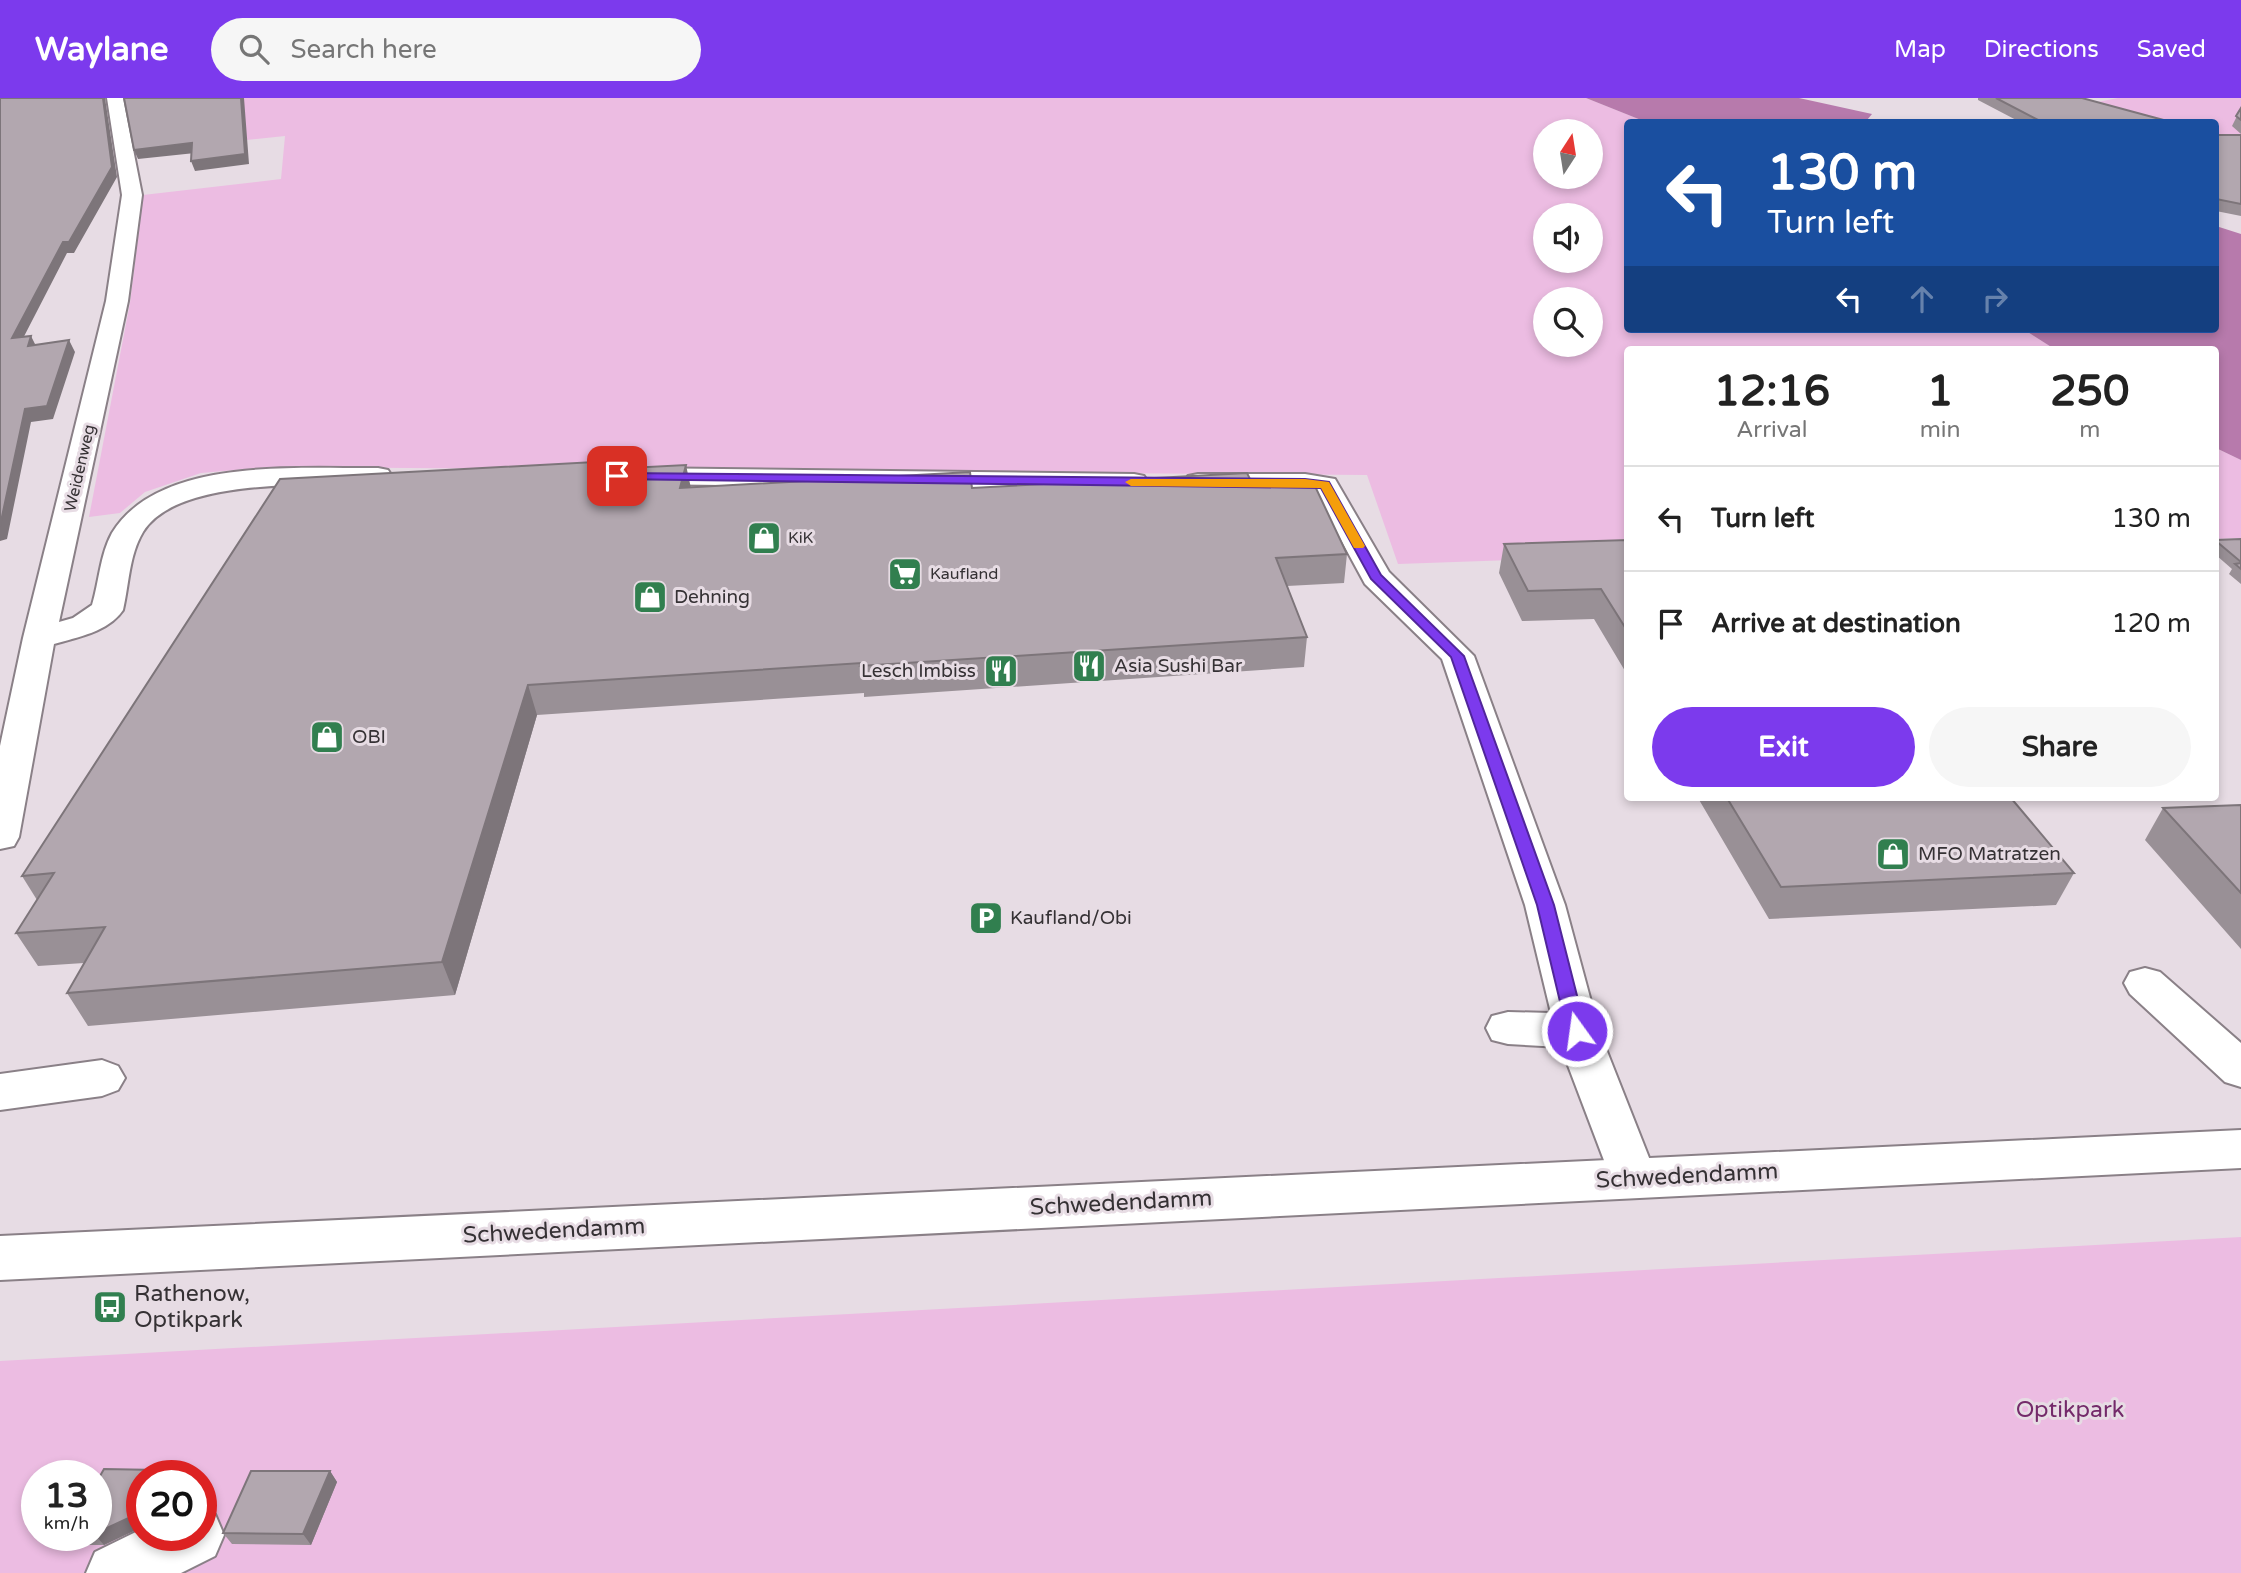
<!DOCTYPE html>
<html lang="en">
<head>
<meta charset="utf-8">
<style>
	body { margin:0; font-family:"Varela Round",sans-serif; background:#f6f6f6; color:#222; height:100vh; display:flex; flex-direction:column; font-size:26px; white-space:nowrap }
	* { box-sizing:border-box; margin:0 }
	p { font-size:23px; color:#767676 }
	.icon { flex:none; width:38px; height:38px; fill:none; stroke:currentColor; stroke-width:2; stroke-linecap:round; stroke-linejoin:round }
	.map { position:relative; flex:1; overflow:hidden }
	.details { position:absolute; left:1624px; top:248px; width:595px; height:455px; display:flex; flex-direction:column; background:#fff; border-radius:7px; box-shadow:0 4px 10px #0003 }
	.details>* { flex:none }
	.hud { position:absolute; left:1624px; top:21px; width:595px; height:214px; border-radius:7px; box-shadow:0 4px 10px #0003; background:#1a4fa0; color:#fff; overflow:hidden }
	.needle { width:46px; rotate:12deg }
	.buttons { position:absolute; left:1533px; top:21px; display:grid; gap:14px }
	.buttons a { display:grid; place-items:center; width:70px; height:70px; border-radius:50%; background:#fff; box-shadow:0 4px 10px #0003; font-size:35px }
	.speed { position:absolute; left:21px; top:1362px; display:flex; gap:14px; font-size:35px; font-weight:700; text-align:center }
	.speed>* { display:grid; place-content:center; width:91px; height:91px; border-radius:50%; background:#fff; box-shadow:0 4px 10px #0003; line-height:1 }
	.speed small { font-size:18px; font-weight:400 }
	.speed .limit { border:10px solid #d22; background:#fff; color:#111 }
	.pin { position:absolute; display:grid; place-items:center; width:60px; height:60px; color:#fff; margin:-30px; border-radius:14px; box-shadow:0 4px 10px #0006 }
	.me { position:absolute; width:77px; margin:-38px; rotate:346deg; stroke-linejoin:round; filter:drop-shadow(0 0 5px #0008) }
	.turn { display:flex; align-items:center; gap:24px; height:147px; padding:0 28px; font-size:32px }
	.turn .icon { width:91px; height:91px; stroke-width:2.5 }
	.turn b { display:block; font-size:49px; line-height:60px }
	.lanes { display:flex; align-items:center; height:66px; padding:0 28px; background:#0003; justify-content:center; gap:35px; direction:ltr }
	.lanes .off { opacity:.35 }
	.eta { display:flex; justify-content:space-evenly; align-items:center; height:119px; text-align:center }
	.eta b { font-size:42px; font-weight:800; line-height:49px }
	.primary-button { display:flex; gap:14px; margin-top:auto; padding:14px 28px }
	.primary-button a { flex:1; height:80px; border-radius:42px; background:#7c3aed; color:#fff; font-size:28px; font-weight:800; line-height:80px; text-align:center }
	.primary-button a+a { background:#f6f6f6; color:#222 }
	ul { padding:0; list-style:none }
	li { display:flex; align-items:center; gap:21px; height:105px; padding:0 28px; border-top:2px solid #e0e0e0 }
	li div { flex:1 }
	li b { display:block; font-size:26px }
	li em { font-style:normal }
	header { display:flex; align-items:center; gap:42px; box-sizing:border-box; height:98px; padding:0 35px; background:#7c3aed; color:#fff }
	header strong { font-size:33px }
	nav { display:flex; gap:38px; margin-inline-start:auto; font-size:24px }
	.search { width:490px; height:63px; background:#f6f6f6; display:flex; align-items:center; gap:18px; box-sizing:border-box; padding:0 24px; border-radius:38px; color:#767676; font-size:26px }
	.map>svg:first-child { display:block }
	.green { fill:#ecbce2; fill-rule:evenodd }
	.water { fill:#b77aac }
	.lines { fill:none; stroke-linecap:round; stroke-linejoin:round }
	.minor-casing { stroke:#8a8087; stroke-width:4 }
	.major-casing { stroke:#8a8087; stroke-width:4 }
	.minor { fill:#fff; fill-rule:evenodd }
	.major { fill:#fff; fill-rule:evenodd }
	.wall { fill:#999096 }
	.shaded-wall { fill:#7d757a }
	.building { fill:#b2a7af; stroke:#7d757a; stroke-width:2 }
	.route { fill:#7c3aed; stroke:#51269a; stroke-width:2 }
	.slow { fill:#f59e0b }
	.labels { text-anchor:middle; dominant-baseline:central; stroke-width:6; stroke-linejoin:round; paint-order:stroke }
	.far-street-label { font-size:16px; fill:#353134; stroke:#e7dce4 }
	.far-poi-label { font-size:16px; fill:#353134; stroke:#e7dce4; text-anchor:start }
	.poi-label { font-size:19px; fill:#353134; stroke:#e7dce4; text-anchor:start }
	.near-street-label { font-size:23px; fill:#353134; stroke:#e7dce4 }
	.near-poi-label { font-size:23px; fill:#353134; stroke:#e7dce4; text-anchor:start }
	.near-park-label { font-size:23px; fill:#742a6a; stroke:#e7dce4 }
</style>
</head>
<body>
<header>
<strong>Waylane</strong>
<div class="search"><svg class="icon" aria-label="search" viewBox="0 0 24 24"><circle cx="10" cy="10" r="6"/><path d="M15 15l6 6"/></svg>Search here</div>
<nav><a>Map</a><a>Directions</a><a>Saved</a></nav>
</header>
<div class="map">
<svg width="2241" height="1475" viewBox="0 0 2241 1475">
	<rect width="100%" height="100%" fill="#e7dce4"/>
	<path class="green" d="M132 0H1586L1646 24H1628V231H2023L2056 252H1628L1627 458 1398 466 1367 377 272 369 201 375 145 394 120 415 89 419 130 205 143 97 281 81 285 38 148 52ZM1545 33H1591V79H1545ZM1545 117H1591V163H1545ZM1545 201H1591V247H1545Z
		M2118 0H2241V53L2216 45V24H2144L2082 7Z
		M2216 350 2241 362V440L2216 441Z
		M2241 1139V1475H0V1263ZM37 1377H96V1437H37ZM142 1377H201V1437H142Z"/>
	<path class="water" d="M1586 0H1799L1872 16 1867 22 1873 24H1646Z
		M2216 128 2241 136V362L2216 350V252H2056L2023 231H2216Z"/>
	<g class="lines">
		<g class="minor-casing">
			<path id="minor" d="M107 0H123L142 97 128 203 59 524 73 520 92 507C99 484 100 457 112 435 159 358 300 371 378 370L388 372 392 378 388 384 378 386C320 388 177 378 143 434 129 457 129 487 123 512 108 534 78 539 54 546L19 739 14 748 0 751V648L23 540 106 203 122 97Z
				M638 370 1134 376 1144 378 1148 384 1144 390 1134 392 638 386 628 384 624 378 628 372Z
				M1198 376H1305L1335 381 1389 474 1474 558 1565 807 1599 933 1657 1080 1650 1094 1633 1100 1616 1094 1561 949 1508 946 1492 942 1486 930 1492 918 1508 914 1551 915 1525 807 1442 561 1365 486 1315 394 1198 392 1188 390 1184 384 1188 378Z
				M2145 870 2160 874 2241 945V989L2225 984 2130 896 2124 885 2130 874Z
				M102 962 118 968 125 980 118 992 102 998 0 1012V976Z
				M201 1410 215 1416 224 1437 215 1458 181 1475H86L95 1454 142 1431V1437H201Z"/>
		</g>
		<g class="major-casing">
			<path id="major" d="M2241 1032V1070L0 1182V1138Z"/>
		</g>
		<use href="#minor" class="minor"/>
		<use href="#major" class="major"/>
	</g>
	<path class="wall" d="M1978 0H2082L2171 24H2020L1978 2Z
		M2241 10V36L2232 28Z
		M2216 37H2241V118L2216 113Z
		M631 362 633 370 691 389H1254L1347 456 1344 485 1287 488 1307 539 1304 569 864 599V595L537 617 455 897 88 928 67 895 84 865 38 868 16 835 37 802 22 778Z
		M2241 441V486L2229 476 2232 471 2216 457V442Z
		M1628 442V578L1594 521 1522 523 1499 475 1504 446Z
		M1698 700H2011L2074 775 2056 807 1769 821Z
		M2241 707V851L2145 742 2163 710Z
		M104 1371 157 1372 161 1377H142V1429L104 1447H79L69 1437H96V1385Z
		M330 1373 337 1384 311 1447 232 1446 223 1435Z"/>
	<path class="shaded-wall" d="M103 0H105L117 79 74 155H67L17 252 12 240 63 144Z
		M241 0H244L249 66 195 73 191 63Z
		M192 45 195 55 138 61 134 52Z
		M31 238 37 250 28 248Z
		M69 242 75 254 53 321 31 324 7 441 0 443V428L25 311Z
		M686 367 692 395 680 390Z
		M528 587 537 617 455 897 442 864Z
		M330 1373 337 1384 311 1447 303 1436Z
		M142 1401V1429L104 1447 95 1437H96V1435Z"/>
	<path class="building" d="M0 0H103L112 69 69 144H63L12 240 31 238 28 248 69 242 47 308 25 311 0 428Z
		M124 0H241L245 56 191 63 192 45 134 52Z
		M1996 0H2082L2171 24H2042Z
		M2241 10V22L2236 18Z
		M2216 37H2241V106L2216 101Z
		M631 362 629 370 686 367 680 390 970 374 972 390 1247 375 1254 389 1314 386 1347 456 1276 460 1307 539 860 568 861 565 528 587 442 864 67 895 105 829 16 835 54 775 22 778 280 381Z
		M2241 441V464L2216 443V442Z
		M1628 442V534L1601 491 1528 493 1504 446Z
		M2241 465V471L2235 466Z
		M1727 700H2011L2074 775 1781 789Z
		M2241 707V795L2163 710Z
		M104 1371 157 1372 154 1377H142V1401L133 1418 96 1435V1385Z
		M251 1373H330L303 1436 223 1435Z"/>
	<path class="route" d="M617 375 1305 381 1329 384 1381 477 1464 558 1554 807 1586 933 1583 937H1570L1567 933 1537 807 1451 559 1371 481 1321 390 613 381 611 378Z"/>
	<path class="slow" d="M1305 381 1329 384 1365 448 1363 450H1354L1321 390 1131 388 1125 384 1131 381Z"/>
	<defs>
		<g id="shop-square" transform="scale(1.75)"><rect x="-9" y="-9" width="18" height="18" rx="4" fill="#317f4f" stroke="#e7dce4"/><path d="M-5-2.5h2.3a2.7 3.5 0 0 1 5.4 0H5L5.5 6h-11ZM-1.5-2.5h3a1.5 2.3 0 0 0-3 0Z" fill="#fff"/></g>
		<g id="supermarket-square" transform="scale(1.75)"><rect x="-9" y="-9" width="18" height="18" rx="4" fill="#317f4f" stroke="#e7dce4"/><path d="M-6-5.5h2.5l.6 2H6L4.5 2H-2.5L-4.4-4H-6ZM-1.5 3.2a1.3 1.3 0 1 0 .1 0ZM3 3.2a1.3 1.3 0 1 0 .1 0Z" fill="#fff"/></g>
		<g id="restaurant-square" transform="scale(1.75)"><rect x="-9" y="-9" width="18" height="18" rx="4" fill="#317f4f" stroke="#e7dce4"/><path d="M-5-6h1v4h1v-4h1v4h1v-4h1v5L-1.5 .5V6h-2V.5L-5-1ZM5-6V6H3V1.5H1.5Q1.5-4 5-6Z" fill="#fff"/></g>
		<g id="parking-square" transform="scale(1.75)"><rect x="-9" y="-9" width="18" height="18" rx="4" fill="#317f4f" stroke="#e7dce4"/><path d="M-3.5-5.5H1a3.5 3.5 0 0 1 0 7H-1V5.5H-3.5ZM-1-3.4V-.6H.8a1.4 1.4 0 0 0 0-2.8Z" fill="#fff"/></g>
		<g id="bus-square" transform="scale(1.75)"><rect x="-9" y="-9" width="18" height="18" rx="4" fill="#317f4f" stroke="#e7dce4"/><path d="M-5-6H5V4H4V6H2V4H-2V6H-4V4H-5ZM-3.5-4V0h7V-4ZM-3.5 1.2v1.5H-2V1.2ZM2 1.2v1.5H3.5V1.2Z" fill="#fff"/></g>
	</defs>
	<g fill-rule="evenodd">
		<use href="#shop-square" x="764" y="440"/>
		<use href="#supermarket-square" x="905" y="476"/>
		<use href="#shop-square" x="650" y="499"/>
		<use href="#restaurant-square" x="1089" y="568"/>
		<use href="#restaurant-square" x="1001" y="573"/>
		<use href="#shop-square" x="327" y="639"/>
		<use href="#shop-square" x="1893" y="756"/>
		<use href="#parking-square" x="986" y="820"/>
		<use href="#bus-square" x="110" y="1209"/>
	</g>
	<g class="labels">
		<g class="far-street-label">
			<text transform="translate(80 370) rotate(-77)">Weidenweg</text>
		</g>
		<g class="far-poi-label">
			<text x="788" y="440">KiK</text>
			<text x="930" y="476">Kaufland</text>
		</g>
		<g class="poi-label">
			<text x="674" y="499">Dehning</text>
			<text x="1114" y="568">Asia Sushi Bar</text>
			<text x="976" y="573" text-anchor="end">Lesch Imbiss</text>
			<text x="352" y="639">OBI</text>
			<text x="1918" y="756">MFO Matratzen</text>
			<text x="1010" y="820">Kaufland/Obi</text>
		</g>
		<g class="near-street-label">
			<text transform="translate(1687 1078) rotate(-3)">Schwedendamm</text>
			<text transform="translate(1121 1105) rotate(-3)">Schwedendamm</text>
			<text transform="translate(554 1133) rotate(-3)">Schwedendamm</text>
		</g>
		<g class="near-poi-label">
			<text x="134" y="1196">Rathenow,<tspan x="134" dy="26">Optikpark</tspan></text>
		</g>
		<g class="near-park-label">
			<text x="2070" y="1312">Optikpark</text>
		</g>
	</g>
</svg>
<div class="buttons">
<a><svg class="needle" viewBox="-14 -14 28 28"><path d="M0-13l5 13h-10z" fill="#e53935"/><path d="M0 13l5-13h-10z" fill="#767676"/></svg></a>
<a><svg class="icon" aria-label="sound" viewBox="0 0 24 24"><path d="M4 9h4l5-4v14l-5-4H4zM17 9q2 3 0 6"/></svg></a>
<a><svg class="icon" aria-label="search" viewBox="0 0 24 24"><circle cx="10" cy="10" r="6"/><path d="M15 15l6 6"/></svg></a>
</div>
<div class="speed"><div>13<small>km/h</small></div><div class="limit">20</div></div>
<div class="pin" style="left:617px;top:378px;background:#d93025"><svg class="icon" aria-label="arrive" viewBox="0 0 24 24"><path d="M6 21V4h12l-3 4 3 4H6"/></svg></div>
<svg class="me" style="left:1577px;top:933px" viewBox="-20 -20 40 40"><circle r="17" fill="#7c3aed" stroke="#fff" stroke-width="3"/><path d="M0-11L8 9 0 5-8 9z" fill="#fff"/></svg>
<div class="hud">
<div class="turn"><svg class="icon" aria-label="left" viewBox="0 0 24 24"><path d="M17 20v-9H6M10 6l-5 5 5 5"/></svg><div><b>130 m</b>Turn left</div></div>
<div class="lanes"><svg class="icon" aria-label="left" viewBox="0 0 24 24"><path d="M17 20v-9H6M10 6l-5 5 5 5"/></svg><svg class="icon off" aria-label="ahead" viewBox="0 0 24 24"><path d="M12 20V5M6 11l6-6 6 6"/></svg><svg class="icon off" aria-label="right" viewBox="0 0 24 24"><path d="M7 20v-9h11M14 6l5 5-5 5"/></svg></div>
</div>
<section class="details">
<div class="eta">
<div><b>12:16</b><p>Arrival</p></div>
<div><b>1</b><p>min</p></div>
<div><b>250</b><p>m</p></div>
</div>
<ul>
<li><svg class="icon" aria-label="left" viewBox="0 0 24 24"><path d="M17 20v-9H6M10 6l-5 5 5 5"/></svg><div><b>Turn left</b></div><em>130 m</em></li>
<li><svg class="icon" aria-label="arrive" viewBox="0 0 24 24"><path d="M6 21V4h12l-3 4 3 4H6"/></svg><div><b>Arrive at destination</b></div><em>120 m</em></li>
</ul>
<div class="primary-button"><a>Exit</a><a>Share</a></div>
</section>
</div>
</body>
</html>
